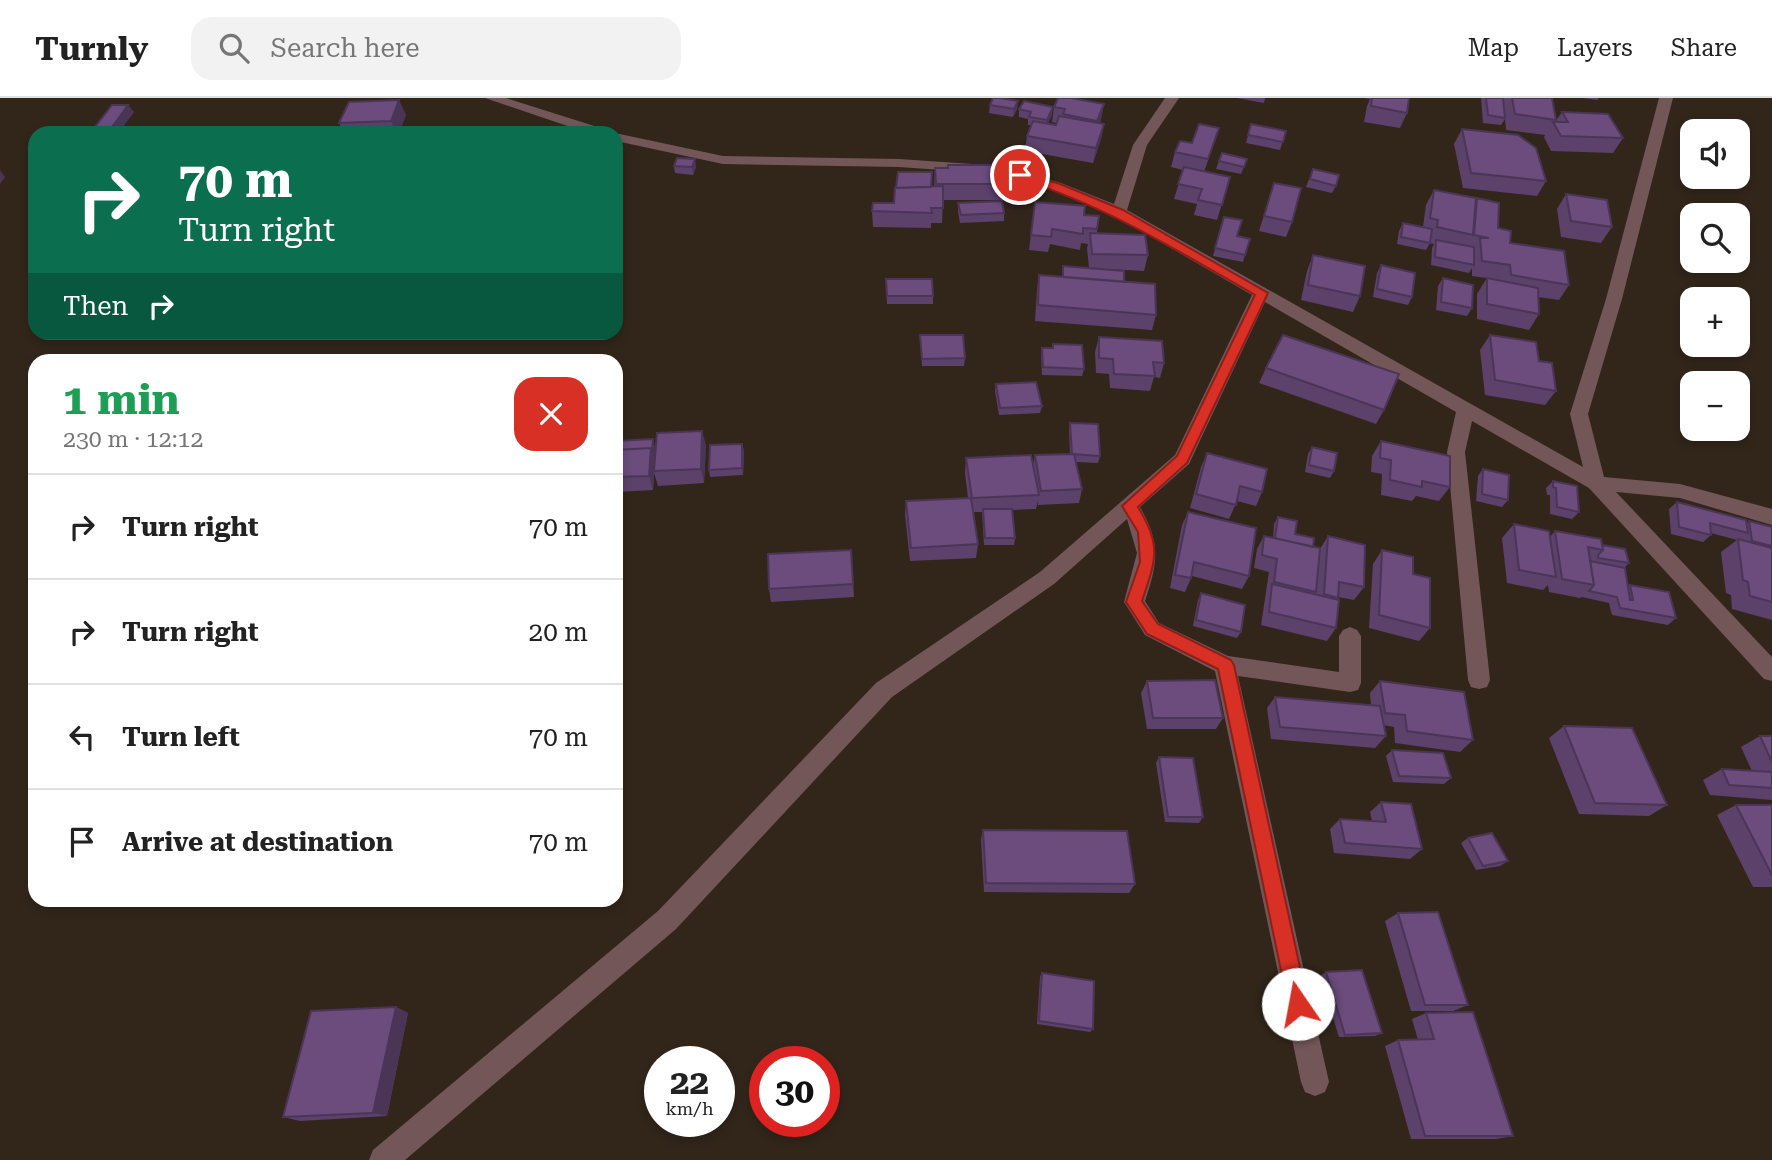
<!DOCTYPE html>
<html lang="en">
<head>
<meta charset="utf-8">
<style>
	body { margin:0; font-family:"Roboto Serif",serif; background:#f2f2f2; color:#222; height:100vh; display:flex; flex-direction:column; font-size:26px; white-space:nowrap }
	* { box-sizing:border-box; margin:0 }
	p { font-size:23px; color:#767676 }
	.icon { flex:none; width:38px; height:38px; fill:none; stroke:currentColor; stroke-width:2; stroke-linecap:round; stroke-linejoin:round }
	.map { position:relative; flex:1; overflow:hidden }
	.panel { position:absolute; left:28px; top:256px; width:595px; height:553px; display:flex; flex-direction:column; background:#fff; border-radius:21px; box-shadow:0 4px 10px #0003 }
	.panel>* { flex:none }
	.guide { position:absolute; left:28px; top:28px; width:595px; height:214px; border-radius:21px; box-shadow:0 4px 10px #0003; background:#0b6e4f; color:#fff; overflow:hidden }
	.fabs { position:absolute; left:1680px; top:21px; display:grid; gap:14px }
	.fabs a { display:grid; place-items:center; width:70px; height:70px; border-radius:14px; background:#fff; box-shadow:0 4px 10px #0003; font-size:35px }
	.speed { position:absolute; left:644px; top:948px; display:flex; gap:14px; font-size:35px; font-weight:700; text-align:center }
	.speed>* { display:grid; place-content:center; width:91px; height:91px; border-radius:50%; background:#fff; box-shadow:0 4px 10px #0003; line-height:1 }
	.speed small { font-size:18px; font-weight:400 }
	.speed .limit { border:10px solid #d22; background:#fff; color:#111 }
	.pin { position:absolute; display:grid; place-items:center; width:60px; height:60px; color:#fff; margin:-30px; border:4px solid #fff; border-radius:50%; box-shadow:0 2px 7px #0007 }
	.me { position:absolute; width:77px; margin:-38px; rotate:348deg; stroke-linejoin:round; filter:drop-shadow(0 0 5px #0008) }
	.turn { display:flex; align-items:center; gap:24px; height:147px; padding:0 35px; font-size:32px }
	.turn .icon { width:91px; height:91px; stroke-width:2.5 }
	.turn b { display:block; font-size:49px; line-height:60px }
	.then { display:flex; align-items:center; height:66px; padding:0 35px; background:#0003; gap:14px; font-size:26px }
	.round { display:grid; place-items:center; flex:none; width:74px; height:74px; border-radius:21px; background:#f2f2f2 }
	.headline { display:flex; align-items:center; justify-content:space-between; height:119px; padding:0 35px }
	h1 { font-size:42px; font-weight:700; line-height:52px; color:#1e9e55 }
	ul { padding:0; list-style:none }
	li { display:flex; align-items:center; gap:21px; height:105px; padding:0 35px; border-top:2px solid #e0e0e0 }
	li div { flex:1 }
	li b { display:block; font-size:26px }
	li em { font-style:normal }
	header { display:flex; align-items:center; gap:42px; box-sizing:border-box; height:98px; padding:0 35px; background:#fff; border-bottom:2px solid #e0e0e0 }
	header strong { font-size:33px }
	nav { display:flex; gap:38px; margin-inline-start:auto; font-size:24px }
	.search { width:490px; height:63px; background:#f2f2f2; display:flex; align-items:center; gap:18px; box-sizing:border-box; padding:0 24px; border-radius:21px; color:#767676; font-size:26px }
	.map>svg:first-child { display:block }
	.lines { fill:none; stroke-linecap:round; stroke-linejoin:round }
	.minor { fill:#735758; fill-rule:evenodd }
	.wall { fill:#5c416b }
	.shaded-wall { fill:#4b3557 }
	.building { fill:#6b4c7c; stroke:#4b3557; stroke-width:2 }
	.route { fill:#d93025; stroke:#8d1f18; stroke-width:2 }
</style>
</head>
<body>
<header>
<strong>Turnly</strong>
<div class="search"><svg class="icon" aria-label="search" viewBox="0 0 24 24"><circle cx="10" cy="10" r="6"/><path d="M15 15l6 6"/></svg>Search here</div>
<nav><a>Map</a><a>Layers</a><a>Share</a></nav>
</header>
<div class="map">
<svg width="1772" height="1062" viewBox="0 0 1772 1062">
	<rect width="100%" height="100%" fill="#32261a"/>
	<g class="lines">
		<path class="minor" d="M485 0H506L607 32 609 35H588Z
			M1165 0H1179L1147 47 1127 112 1583 369 1570 316 1606 201 1659 0H1673L1622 201 1588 316 1604 379 1680 386 1772 411V427L1680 400 1616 394 1772 559V583L1764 581 1589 390 1472 323 1465 354 1490 582 1487 589 1479 591 1471 589 1468 582 1447 354 1456 314 1265 204 1189 366 1140 409C1161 446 1158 464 1145 503L1159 525 1228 558 1339 574V538L1343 532 1350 529 1357 532 1361 538V585L1358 592 1350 594 1238 578 1329 984 1325 994 1315 998 1305 994 1301 984 1215 573 1145 537 1124 504 1137 455 1127 421 1054 486 892 599 676 831 405 1062H369L373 1052 658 813 876 585 1040 474 1175 357 1252 197 1114 117 1051 91 1000 76 899 69 723 66 616 43 615 35 723 58 899 61 1001 68 1061 85 1114 106 1133 47Z"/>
	</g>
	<path class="wall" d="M1237 0H1265L1264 5Z
		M1364 0H1409L1407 15 1400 30 1364 24 1367 8 1370 1Z
		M1481 0H1503V1V0H1552L1556 22 1555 24 1562 14 1623 40 1613 55 1551 53 1544 39 1545 37 1506 32 1505 21 1501 27 1483 25Z
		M1582 0H1599L1597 2Z
		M1018 3 1017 11 1013 19 989 15 990 7Z
		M1104 6 1100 25 1104 26 1101 41 1093 65 1025 53 1027 38 1031 27H1028V21L1019 19V11L1052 17 1048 25 1056 27V25L1052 24 1054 9Z
		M134 14 118 35H100L95 29Z
		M406 17 399 35H344L339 25Z
		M1251 26 1286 33 1280 52 1246 45Z
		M1462 31 1546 83 1537 98 1463 90 1454 46Z
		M1192 45H1214L1204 74 1230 79 1217 122 1194 117 1197 106 1174 101 1183 72 1171 69 1175 54Z
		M1247 61 1241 76 1216 71 1219 63Z
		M674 68 696 69 693 77 675 75Z
		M935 70 1013 86 1011 102H943L942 125H931V130L873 129 872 113 894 105 931 89H934Z
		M1313 71 1336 88 1332 95 1306 89Z
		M1274 85 1292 124 1286 139 1259 133Z
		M1434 92 1476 104 1477 100 1498 130 1510 145 1569 187 1559 202 1538 199 1539 216 1529 232 1477 221V196L1487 180 1501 182 1472 178V170L1469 175 1431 167 1432 150 1434 146 1430 145 1426 152 1397 146 1399 133 1403 125 1423 129 1426 107Z
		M1566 96 1612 129 1601 145 1561 139 1557 111Z
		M1035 104 1084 117 1097 131V135L1148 157 1144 173 1107 171 1124 184 1156 217 1152 232 1035 223 1037 192 1039 177 1062 179 1063 168 1089 170 1087 150 1088 146 1081 145 1080 152 1050 146 1048 154 1029 152Z
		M958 105 1004 115V123L960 125 958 113Z
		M1224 119 1237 138 1245 157 1243 164 1213 158Z
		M1313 157 1360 198 1353 214 1301 202 1307 173Z
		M1381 167 1412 199 1408 207 1373 199 1377 175Z
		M1443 180 1472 210 1467 218 1436 212 1438 188Z
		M886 181 933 198V206H887Z
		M920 237 965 260 964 268H922Z
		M1490 237 1539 263 1556 293 1545 307 1485 297 1480 252Z
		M1099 239 1164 265 1160 280 1154 279 1150 293 1110 290 1109 276 1096 275 1095 254Z
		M1053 246 1084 271 1082 278 1042 277 1041 258 1042 250H1052Z
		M1266 270 1384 312 1376 326 1259 285Z
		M996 286 1042 308 1040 315 999 317 995 293Z
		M1070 325 1100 358 1098 365 1076 364 1082 391 1079 405 1038 407V403L1036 411 1012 412 1015 440 1014 447H984L982 414H973L978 446 976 460 910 463 905 417 906 403 968 400 965 375 966 360 1033 368 1035 357 1070 356 1069 332Z
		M616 343 655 349 654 360 655 364 706 347 704 385 658 388 654 375 653 392 616 394Z
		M1381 343 1450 389 1439 403 1416 398 1412 403 1381 397 1382 376 1371 374 1372 358Z
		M742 346 744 353 743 377 710 379 709 372Z
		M1312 349 1334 373 1330 380 1305 374 1308 356Z
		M1207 355 1262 394 1256 408 1237 403 1229 421 1190 410 1201 369Z
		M1483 371 1508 402 1502 409 1476 403 1478 378Z
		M1553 383 1579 414 1572 421 1550 416V397H1547L1546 390Z
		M1677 404 1747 425 1749 423 1772 429V522L1732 511 1731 497 1726 495 1721 454 1737 442 1711 435V437L1703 444 1671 436 1669 411Z
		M1188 414 1249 478 1242 491 1192 478 1185 494 1170 490 1182 427Z
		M1278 419 1295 436 1313 449 1320 451 1328 438 1364 489 1354 502 1338 499 1337 501 1336 530 1327 543 1261 527 1269 474 1254 470 1257 451 1264 438 1273 440 1274 426Z
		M1514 426 1550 439 1555 433 1602 447 1629 465 1624 470 1628 488 1630 487 1676 520 1668 527 1612 517 1609 505 1582 499 1580 500 1549 494 1548 487 1543 492 1507 485 1502 440Z
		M851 452 854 499 771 504 769 491Z
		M1382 452 1413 476 1430 530 1419 543 1369 530 1373 466Z
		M1201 495 1241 534 1237 540 1193 528 1198 502Z
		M1147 583 1223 620 1216 631H1147L1141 595Z
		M1380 583 1473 642 1460 654 1395 645 1394 629 1383 627 1386 638 1375 650 1271 641 1267 610 1275 599 1371 607 1370 595Z
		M1564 628 1667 707 1649 718 1579 716 1549 640Z
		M1760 638H1772V702L1710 697 1703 682 1722 671 1752 673 1741 649Z
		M1392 652 1451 680 1444 686 1393 684 1386 658Z
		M1159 659 1203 719 1199 725 1165 724 1156 665Z
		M1381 704 1422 751 1410 761 1334 755 1330 731 1340 721 1372 723 1370 714Z
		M1736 707H1772V789H1753L1717 717Z
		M983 732 1135 786 1129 795 984 794 981 741Z
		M1468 740 1508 763 1500 768 1476 772 1461 745Z
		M1398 815 1468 907 1453 913H1411L1385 823Z
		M1326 874 1382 935 1375 938 1339 939 1320 878Z
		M1042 875 1093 931 1090 934 1037 926 1040 879Z
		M396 909 408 915 387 1018 300 1023 283 1019Z
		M1426 915 1513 1038 1496 1041H1411L1385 948 1398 942H1418L1412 921Z"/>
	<path class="shaded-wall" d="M399 2 406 17 399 35H396L391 23Z
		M1018 3 1017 11 1013 19 1014 11Z
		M1104 6 1101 21 1094 38 1097 23Z
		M128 7 134 14 118 35H116L112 29Z
		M1053 9 1052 17 1046 30 1047 22Z
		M1104 26 1101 41 1093 65 1096 50Z
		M83 30 87 35H79Z
		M695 61 696 69 693 77 692 69Z
		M0 72 5 79 0 86Z
		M702 333 706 347 704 385 701 371Z
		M653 341 655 349 654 360 655 365 653 392 649 378Z
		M742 346 744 353 743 377 742 370Z
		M396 909 408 915 387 1018 373 1015Z"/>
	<path class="building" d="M993 0H1000L1018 3 1014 11 990 7Z
		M1058 0H1071L1104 6 1097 23 1063 16 1065 11 1054 9Z
		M1372 0H1409L1407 15 1371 8Z
		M1486 0H1503L1505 20 1488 17Z
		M1512 0H1552L1556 22 1515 16Z
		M399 2 391 23 339 25 349 4Z
		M1024 3 1053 9 1047 22 1029 19 1031 14 1019 11Z
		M112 7H128L112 29H95Z
		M1562 14 1608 16 1623 40 1561 38 1553 24H1568Z
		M1059 18 1104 26 1096 50 1027 38 1033 23 1056 27Z
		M1199 26 1219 30 1208 61 1175 54 1180 43 1192 45Z
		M1251 26 1286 33 1283 44 1248 37Z
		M50 30H83L79 35H46Z
		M1462 31 1518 37 1536 50 1546 83 1471 75Z
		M1222 55 1247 61 1244 69 1219 63Z
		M677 60 695 61 692 69 674 68Z
		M948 67H1011L1013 86H936L935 70H948Z
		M1184 69 1230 79 1222 107 1198 102 1202 91 1178 86Z
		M1313 71 1339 77 1336 88 1310 81Z
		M898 74H932L931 89 896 90Z
		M1274 85 1301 90 1292 124 1264 118Z
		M943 88V110H931L932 115 872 113 873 105H894L895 90Z
		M1434 92 1476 100 1473 137 1437 129 1438 122 1430 120Z
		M1566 96 1607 102 1612 129 1571 123Z
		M1477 100 1499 105 1498 130 1511 133 1510 145 1564 153 1569 187 1511 177 1510 167 1482 163 1480 140H1489L1474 137Z
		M1002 103 1004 115 961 117 958 105Z
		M1035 104 1085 108 1084 117 1099 118 1097 131 1083 130V136L1052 131 1051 139 1031 137Z
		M1224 119 1242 122 1237 138 1250 141 1245 157 1215 150Z
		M1403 125 1432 131 1430 145 1401 139Z
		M1090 135 1145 137 1148 157 1092 156Z
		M1436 142 1474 149V167L1435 159Z
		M1313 157 1365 168 1360 198 1308 187Z
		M1381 167 1415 175 1412 199 1377 191Z
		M1063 168 1124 173V184L1063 179Z
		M1039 177 1155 186 1156 217 1038 207Z
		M1443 180 1473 187 1472 210 1441 204Z
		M1487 180 1538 190 1539 216 1487 206Z
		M886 181H932L933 198H887Z
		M920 237H963L965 260 922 261Z
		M1283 237 1399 276 1384 312 1266 270Z
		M1490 237 1536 244 1539 263 1552 265 1556 293 1495 282Z
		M1099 239 1162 243 1164 265 1153 264 1155 278 1114 276 1113 261 1099 260Z
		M1053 246 1082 247 1084 271 1043 269 1042 250H1053Z
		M1036 284 1042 308 1000 310 996 286Z
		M1070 325 1098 326 1100 358 1072 356Z
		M702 333 701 371 654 373 657 335Z
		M653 341 652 353 651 350 616 352V343Z
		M1381 343 1450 358V389L1422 383V389L1390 382 1391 362 1380 360Z
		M742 346V370L709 372 710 347Z
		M1312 349 1337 355 1334 373 1309 367Z
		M651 350 649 378 616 379V352Z
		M1207 355 1267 371 1262 394 1240 388 1236 407 1196 396Z
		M1074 356 1082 391 1041 393 1035 357Z
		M1031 357 1039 397 972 400 966 360Z
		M1483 371 1509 377 1508 402 1482 396Z
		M1553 383 1577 388 1579 414 1557 409 1556 390 1553 389Z
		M971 400 978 446 911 450 906 403Z
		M1677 404 1746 422 1748 435 1710 425 1711 437 1679 429Z
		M983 411H1012L1015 440H985Z
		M1188 414 1256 430 1249 478 1194 464 1191 480 1175 477Z
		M1278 419 1297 423 1295 436 1314 440 1313 449 1275 440Z
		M1749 423 1772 429V448L1752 443Z
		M1514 426 1549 433 1556 479 1519 472Z
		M1555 433 1601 441 1603 452 1588 449 1594 487 1562 481Z
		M1264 438 1320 450 1316 494 1274 484 1277 461 1262 457Z
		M1328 438 1365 447 1364 489 1339 484 1338 500 1324 496Z
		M1738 441 1772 450V504L1750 498 1748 484 1743 482Z
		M1602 447 1625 451 1629 465 1598 460V457L1603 452Z
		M851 452 853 486 769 491 768 456Z
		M1382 452 1413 459V476L1430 480V530L1379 517Z
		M1590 463 1625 470 1630 502H1633L1630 487 1669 494 1676 520 1620 510 1617 499 1589 493 1594 487Z
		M1272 486 1339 502 1336 530 1269 514Z
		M1201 495 1245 507 1241 534 1196 522Z
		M1215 582 1223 620H1153L1147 583Z
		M1380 583 1464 594 1473 642 1407 633 1405 617 1385 615Z
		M1275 599 1380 608 1386 638 1280 629Z
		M1564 628 1632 630 1667 707 1595 705Z
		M1760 638H1772V664Z
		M1392 652 1443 655 1451 680 1399 678Z
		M1159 659 1193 660 1203 719H1168Z
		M1722 671 1772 674V690L1729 687Z
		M1381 704 1411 706 1422 751 1345 745 1340 721 1386 724Z
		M1736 707H1772V777Z
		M983 732 1127 733 1135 786 986 785Z
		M1492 735 1508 763 1483 768 1468 740Z
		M1438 814 1468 907H1425L1398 815Z
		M1362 872 1382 935 1345 937 1326 874Z
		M1042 875 1094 883 1093 931 1039 923Z
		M396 909 373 1015 283 1019 311 913Z
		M1473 914 1513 1038H1425L1398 942 1434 941 1426 915Z"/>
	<path class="route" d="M1020 74 1060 86 1123 112 1268 195 1187 365 1138 409C1162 448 1156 461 1142 503L1158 526 1231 562 1234 567 1308 906 1305 913 1298 916 1291 913 1288 906 1218 571 1147 536 1126 504 1140 464 1138 434 1122 408 1177 358 1255 197C1176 152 1103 106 1016 80L1014 77Z"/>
</svg>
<div class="fabs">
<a><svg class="icon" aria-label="sound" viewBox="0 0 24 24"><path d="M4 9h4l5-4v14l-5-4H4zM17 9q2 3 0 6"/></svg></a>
<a><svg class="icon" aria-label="search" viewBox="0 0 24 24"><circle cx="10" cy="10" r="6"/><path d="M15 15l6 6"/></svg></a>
<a>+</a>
<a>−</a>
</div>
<div class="speed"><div>22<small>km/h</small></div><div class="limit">30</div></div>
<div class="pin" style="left:1020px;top:77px;background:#d93025"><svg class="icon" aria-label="arrive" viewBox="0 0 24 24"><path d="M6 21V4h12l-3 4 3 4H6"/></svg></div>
<svg class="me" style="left:1298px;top:906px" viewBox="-20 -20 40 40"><circle r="19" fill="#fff"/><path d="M0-13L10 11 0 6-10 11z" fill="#d93025"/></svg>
<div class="guide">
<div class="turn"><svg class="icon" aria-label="right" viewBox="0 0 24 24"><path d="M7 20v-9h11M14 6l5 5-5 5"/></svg><div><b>70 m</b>Turn right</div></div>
<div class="then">Then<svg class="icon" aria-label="right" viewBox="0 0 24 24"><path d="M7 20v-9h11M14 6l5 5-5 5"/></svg></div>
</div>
<section class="panel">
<div class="headline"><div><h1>1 min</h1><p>230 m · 12:12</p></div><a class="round" style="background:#d93025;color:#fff"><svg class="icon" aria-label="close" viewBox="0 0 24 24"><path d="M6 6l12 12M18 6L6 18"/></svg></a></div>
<ul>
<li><svg class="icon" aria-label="right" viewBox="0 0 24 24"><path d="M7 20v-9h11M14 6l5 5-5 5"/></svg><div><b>Turn right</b></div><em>70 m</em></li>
<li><svg class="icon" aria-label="right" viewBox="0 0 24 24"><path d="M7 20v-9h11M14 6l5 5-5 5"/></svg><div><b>Turn right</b></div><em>20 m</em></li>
<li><svg class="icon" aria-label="left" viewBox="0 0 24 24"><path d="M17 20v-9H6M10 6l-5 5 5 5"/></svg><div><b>Turn left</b></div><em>70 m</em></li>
<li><svg class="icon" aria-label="arrive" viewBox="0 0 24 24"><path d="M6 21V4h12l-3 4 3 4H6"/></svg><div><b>Arrive at destination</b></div><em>70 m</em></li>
</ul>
</section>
</div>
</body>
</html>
